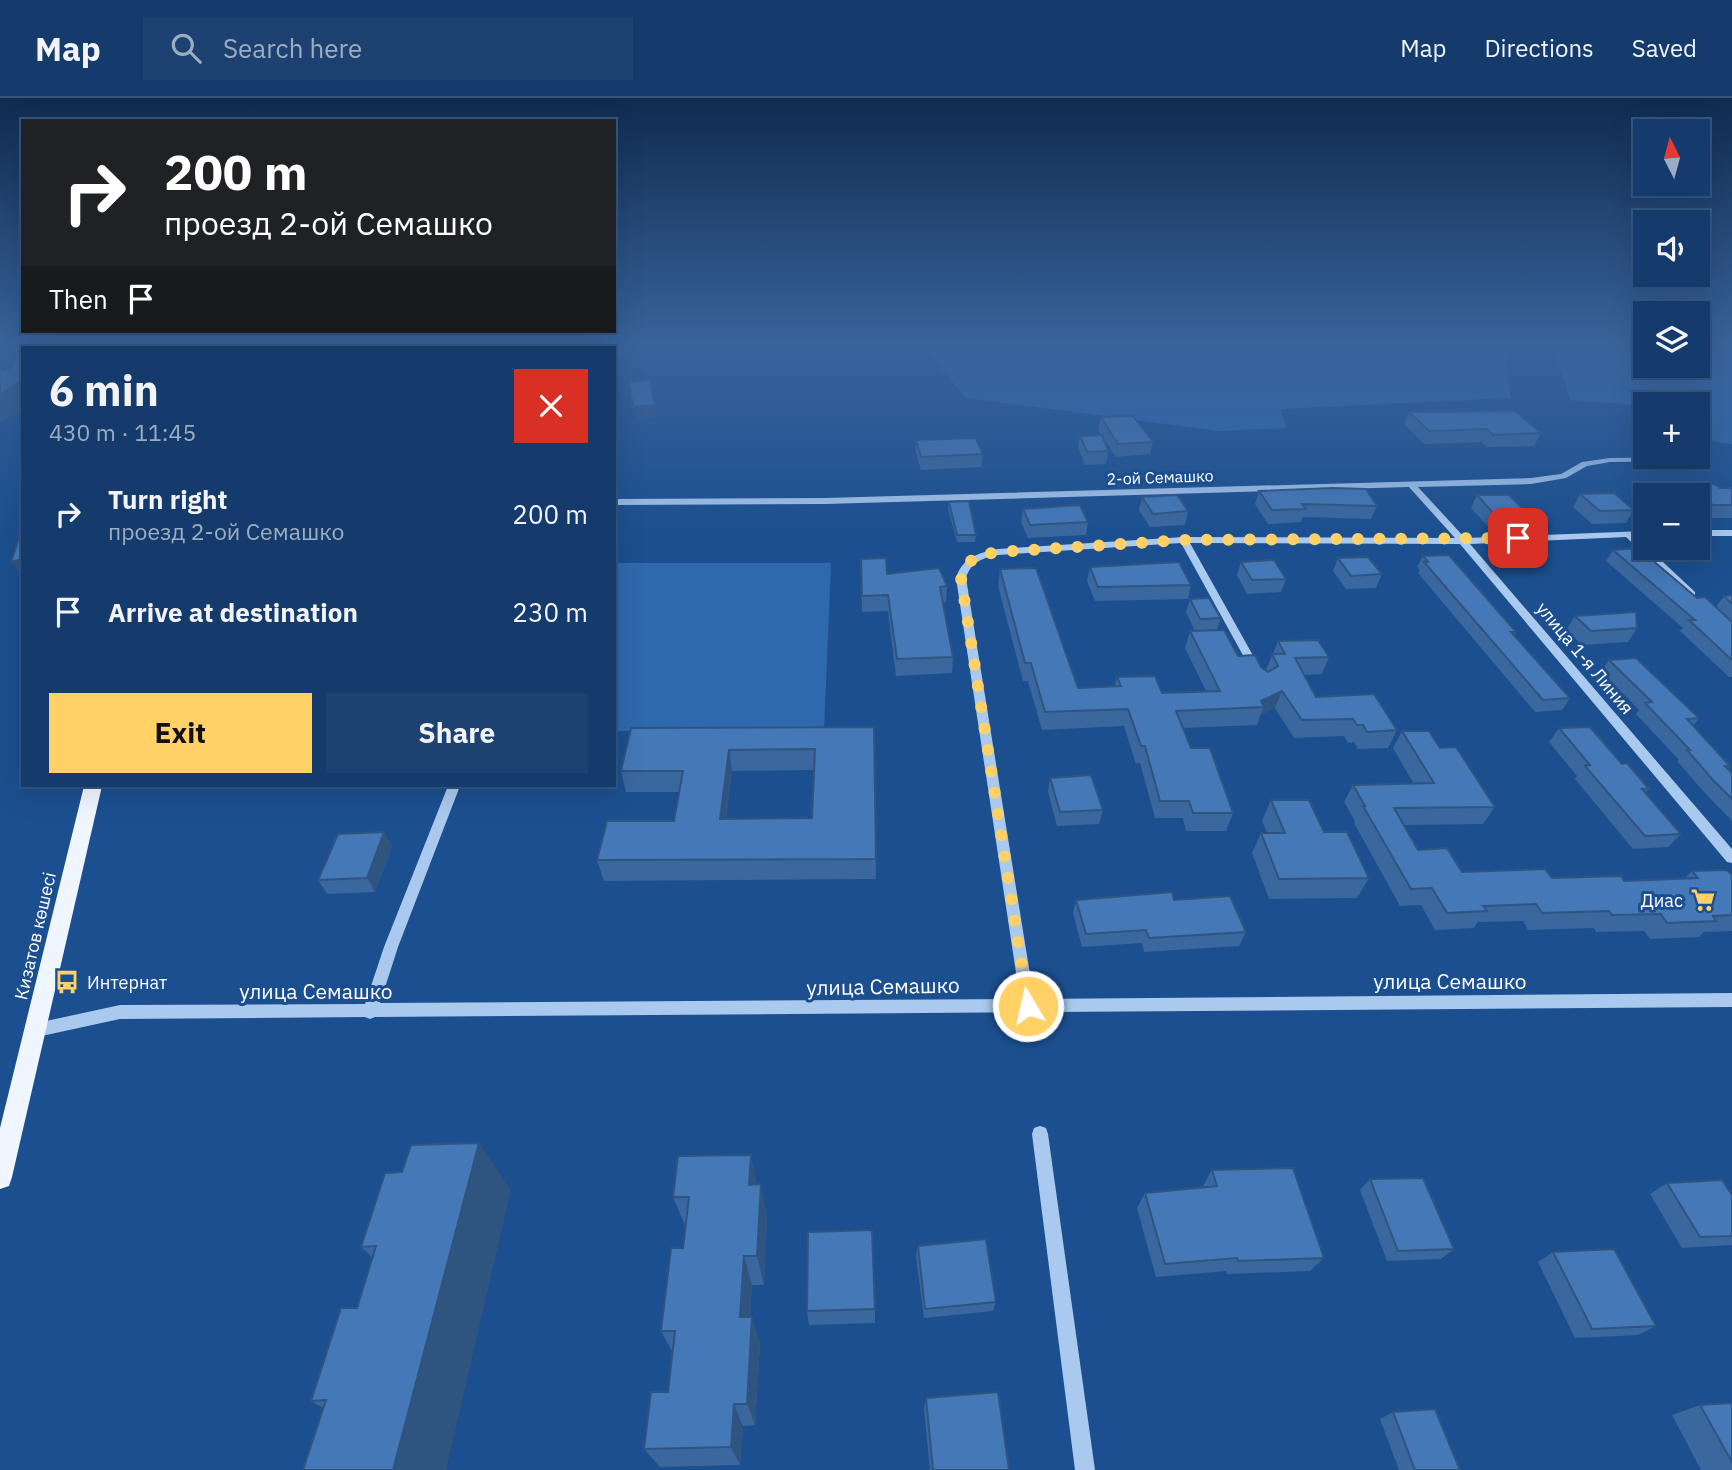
<!DOCTYPE html>
<html lang="en">
<head>
<meta charset="utf-8">
<style>
	body { margin:0; font-family:"IBM Plex Sans",sans-serif; background:#1d4271; color:#f1f3f6; height:100vh; display:flex; flex-direction:column; font-size:26px; white-space:nowrap }
	* { box-sizing:border-box; margin:0 }
	p { font-size:23px; color:#9dadc1 }
	.icon { flex:none; width:38px; height:38px; fill:none; stroke:currentColor; stroke-width:2; stroke-linecap:round; stroke-linejoin:round }
	.map { position:relative; flex:1; overflow:hidden }
	.panel { position:absolute; left:21px; top:248px; width:595px; height:441px; display:flex; flex-direction:column; background:#143b6b; border-radius:0px; box-shadow:0 7px 28px #0002,0 0 0 2px #33557e }
	.panel>* { flex:none }
	.top-card { position:absolute; left:21px; top:21px; width:595px; height:214px; border-radius:0px; box-shadow:0 7px 28px #0002,0 0 0 2px #33557e; background:#202124; color:#fff; overflow:hidden }
	.needle { width:46px; rotate:354deg }
	.buttons { position:absolute; left:1633px; top:21px; display:grid; gap:14px }
	.buttons a { display:grid; place-items:center; width:77px; height:77px; border-radius:0px; background:#143b6b; box-shadow:0 7px 28px #0002,0 0 0 2px #33557e; font-size:35px }
	.pin { position:absolute; display:grid; place-items:center; width:60px; height:60px; color:#fff; margin:-30px; border-radius:14px; box-shadow:0 4px 10px #0006 }
	.me { position:absolute; width:77px; margin:-38px; rotate:351deg; stroke-linejoin:round; filter:drop-shadow(0 0 5px #0008) }
	.turn { display:flex; align-items:center; gap:24px; height:147px; padding:0 28px; font-size:32px }
	.turn .icon { width:91px; height:91px; stroke-width:2.5 }
	.turn b { display:block; font-size:49px; line-height:60px }
	.then { display:flex; align-items:center; height:66px; padding:0 28px; background:#0003; gap:14px; font-size:26px }
	.round { display:grid; place-items:center; flex:none; width:74px; height:74px; border-radius:0px; background:#1d4271 }
	.summary { display:flex; align-items:center; justify-content:space-between; height:119px; padding:0 28px }
	h1 { font-size:42px; font-weight:700; line-height:52px }
	.cta { display:flex; gap:14px; margin-top:auto; padding:14px 28px }
	.cta a { flex:1; height:80px; border-radius:0px; background:#ffd166; color:#111; font-size:28px; font-weight:700; line-height:80px; text-align:center }
	.cta a+a { background:#1d4271; color:#f1f3f6 }
	ul { padding:0; list-style:none }
	li { display:flex; align-items:center; gap:21px; height:98px; padding:0 28px }
	li div { flex:1 }
	li b { display:block; font-size:26px }
	li em { font-style:normal }
	header { display:flex; align-items:center; gap:42px; box-sizing:border-box; height:98px; padding:0 35px; background:#143b6b; border-bottom:2px solid #33557e }
	header strong { font-size:33px }
	nav { display:flex; gap:38px; margin-inline-start:auto; font-size:24px }
	.search { width:490px; height:63px; background:#1d4271; display:flex; align-items:center; gap:18px; box-sizing:border-box; padding:0 24px; border-radius:0px; color:#9dadc1; font-size:26px }
	.map>svg:first-child { display:block }
	.green { fill:#2e69ad }
	.lines { fill:none; stroke-linecap:round; stroke-linejoin:round }
	.minor { fill:#a9c9ee; fill-rule:evenodd }
	.major { fill:#f0f6ff; fill-rule:evenodd }
	.wall { fill:#3a679d; fill-rule:evenodd }
	.shaded-wall { fill:#305480 }
	.building { fill:#4478b7; stroke:#305480; stroke-width:2; fill-rule:evenodd }
	.route { stroke:#ffd166; stroke-width:12; stroke-dasharray:0 21.6 }
	.labels { text-anchor:middle; dominant-baseline:central; stroke-width:6; stroke-linejoin:round; paint-order:stroke }
	.far-street-label { font-size:16px; fill:#fff; stroke:#1b4f8f }
	.street-label { font-size:18px; fill:#fff; stroke:#1b4f8f }
	.poi-label { font-size:18px; fill:#fff; stroke:#1b4f8f; text-anchor:end }
	.near-street-label { font-size:21px; fill:#fff; stroke:#1b4f8f }
</style>
</head>
<body>
<header>
<strong>Map</strong>
<div class="search"><svg class="icon" aria-label="search" viewBox="0 0 24 24"><circle cx="10" cy="10" r="6"/><path d="M15 15l6 6"/></svg>Search here</div>
<nav><a>Map</a><a>Directions</a><a>Saved</a></nav>
</header>
<div class="map">
<svg width="1732" height="1372" viewBox="0 0 1732 1372">
	<rect width="100%" height="100%" fill="#1b4f8f"/>
	<path class="green" d="M921 247H1504L1511 300 1281 311 1286 330 1219 333 966 300Z
		M1553 247H1645V268H1698V247H1732V346L1698 341V306L1645 308 1570 302Z
		M614 465H831L824 633H614Z"/>
	<g class="lines">
		<path class="minor" d="M1706 359 1707 361 1703 363 1610 364 1587 368 1566 380 1531 386 1418 389 1465 440 1645 433V439H1637L1645 447V450H1648L1695 494V498H1687L1626 439 1470 446 1732 751V765L1727 764 1460 446 1190 445 1260 570 1255 573 1250 570 1181 445 998 457C982 460 971 464 966 480L1034 901 1732 895V909L375 919 370 921 365 919 120 921 37 939 32 937 29 932 32 927 37 925 120 907 365 906 384 849 448 688H460L398 849 380 905 1020 901 956 480C963 459 978 455 998 451L1184 439 1455 440 1409 389 825 406 614 407V401L825 400 1531 380 1561 376 1582 364 1610 360Z
			M1698 432H1732V438H1698Z
			M1040 1028 1046 1030 1048 1036 1095 1372H1075L1032 1036 1034 1030Z"/>
		<path class="major" d="M195 247H205L204 250H194Z
			M84 688H102L12 1079 9 1088 0 1091V1030Z"/>
	</g>
	<path class="wall" d="M318 247H379L381 250H320Z
		M1409 314 1541 335 1534 348 1487 349 1481 344 1424 346 1404 326Z
		M1101 319 1153 344 1150 356 1116 359 1103 339 1108 353 1106 366 1085 367 1078 350 1080 338 1102 337 1098 332Z
		M916 342 983 356 981 369 921 372 916 355Z
		M1687 387 1720 390H1732V420H1704L1698 415V397H1680Z
		M1259 393 1377 408 1371 421 1303 419 1301 424 1268 426 1255 406Z
		M1580 396 1634 412 1626 425 1592 426 1573 409Z
		M1477 397 1529 417 1522 430 1490 431 1471 410Z
		M1142 399 1188 413 1185 427 1150 429 1139 412Z
		M949 404 976 437 975 444H957L948 411Z
		M1023 411 1088 424 1086 437 1028 440 1021 424Z
		M1613 452 1697 500 1716 509 1724 498 1732 497V579H1729L1680 533 1683 530 1606 463Z
		M1423 458 1516 534 1514 538 1570 600 1562 612 1535 614 1418 475 1420 472 1417 469Z
		M1338 460 1382 476 1376 490 1346 491 1333 473Z
		M861 461 887 476 947 488 946 504 943 505 953 559 952 575 896 578 888 513 862 514Z
		M1241 464 1286 481 1281 494 1247 496 1237 477Z
		M1090 469 1191 487 1188 501 1095 503 1087 483Z
		M1000 471 1078 590 1115 588 1117 579 1162 595 1206 593 1185 550 1190 533H1195L1186 514 1190 501 1221 520 1217 532 1238 558 1266 572 1278 543 1329 559 1322 576 1304 577 1316 599 1397 632 1388 650 1358 651 1354 644 1348 645 1344 638 1294 640 1275 610 1260 617 1257 627 1183 630 1191 650 1233 715 1226 733H1186L1183 720H1155L1140 665 1136 666 1124 628 1042 632 1028 583H1023L998 488Z
		M1575 518 1637 530 1628 544 1582 547 1566 532Z
		M1609 562 1699 620 1693 628 1730 668 1728 671 1732 675V723L1703 693 1677 663 1679 662 1636 616 1639 612 1601 573Z
		M874 629 876 781 604 783 597 762 674 723 679 694H626L621 673 631 630ZM814 672 812 720 726 721 732 673Z
		M1559 630 1622 666 1649 691 1645 695 1681 736 1668 749 1633 751 1575 681 1577 678 1549 644Z
		M1402 633 1440 650 1495 709 1483 726 1404 727 1418 752 1462 774 1552 780 1624 783 1684 781 1692 773 1732 777V833L1704 834 1699 839 1650 841 1644 833 1596 834 1594 830 1528 832 1523 823 1478 824 1474 830 1435 832 1421 807 1400 808 1354 725 1355 723 1344 704 1353 687 1414 686 1393 650Z
		M1050 680 1103 712 1099 726 1057 728 1048 694Z
		M1271 702 1324 734 1369 780 1357 800 1269 801 1252 755 1261 735H1267L1262 723Z
		M392 748 375 794 327 796 318 782Z
		M1076 802H1174L1246 834 1239 848 1144 854 1142 845 1082 849 1073 815Z
		M1212 1072 1324 1160 1310 1173 1227 1176 1226 1173 1156 1179 1137 1110 1145 1095 1203 1089V1088Z
		M1370 1081 1454 1151 1441 1161 1387 1163 1360 1092Z
		M1667 1085 1732 1097V1147L1682 1150 1650 1096Z
		M757 1086 767 1118 764 1187H752L750 1219 760 1244 755 1327 743 1328 740 1367 660 1369 644 1351 668 1294 673 1255 661 1233 683 1150 686 1130 673 1099Z
		M511 1092 323 1310 311 1303 357 1210 373 1160 361 1149Z
		M918 1148 996 1204 993 1213 924 1220 916 1158Z
		M1553 1154 1656 1228 1638 1237 1575 1240 1538 1164Z
		M875 1211V1225L809 1227 807 1213Z
		M926 1300 1009 1372H930L924 1311Z
		M1732 1305V1372H1701L1672 1317 1700 1307Z
		M1393 1314 1460 1372H1399L1380 1321Z"/>
	<path class="shaded-wall" d="M51 247H70L69 250H49Z
		M359 247H379L381 250H357Z
		M23 281V309L0 326V297Z
		M655 307 657 319 635 322 633 309Z
		M23 461V477H21L11 464Z
		M1282 593 1275 610 1260 617 1264 609 1261 603Z
		M729 652 732 673 723 742 720 721Z
		M384 734 392 748 375 794 367 780Z
		M479 1045 511 1092 446 1372H393Z
		M751 1057 758 1090 749 1087Z
		M761 1086 767 1118 764 1187 757 1158Z
		M744 1158 752 1187 748 1245 740 1219Z
		M752 1219 760 1244 755 1327 747 1306Z
		M734 1306 743 1328 740 1367 731 1349Z"/>
	<path class="building" d="M23 247H51L49 250H23V281L0 297V272H10Z
		M330 247H359L357 250H328Z
		M650 282 655 307 633 309 629 284Z
		M1515 313 1541 335 1493 337 1487 331 1429 333 1409 314Z
		M1133 318 1153 344 1118 346 1101 319Z
		M1102 337 1108 353 1087 354 1080 338Z
		M976 340 983 356 921 359 916 342Z
		M1714 386 1720 390H1732V407H1713L1687 387Z
		M1333 390 1366 391 1377 408 1302 406 1306 411 1272 412 1259 393Z
		M1614 395 1634 412 1600 413 1580 396Z
		M1177 397 1188 413 1153 416 1142 399Z
		M1477 397H1509L1529 417 1496 418Z
		M969 403 976 437H957L949 404Z
		M1080 407 1088 424 1030 427 1023 411Z
		M20 437H23V461L11 464Z
		M1638 450 1697 500 1705 499 1732 524V562L1689 522H1695L1613 452Z
		M1449 457 1516 534H1511L1570 600 1543 602 1424 464H1428L1423 458Z
		M1368 459 1382 476 1351 478 1338 460Z
		M886 460 887 476 939 470 947 488 940 489 953 559 897 561 888 497 862 498 861 461Z
		M1274 462 1286 481 1252 482 1241 464Z
		M1179 464 1191 487 1098 489 1090 469Z
		M1036 470 1078 590 1121 588 1117 579 1155 578 1162 595 1220 593 1190 533 1224 532 1238 558 1255 557 1261 569 1268 574 1278 568 1272 556H1285L1278 543 1318 542 1329 559 1295 560 1316 599 1374 596 1397 632 1367 634 1363 627H1357L1353 621 1302 622 1282 593 1261 603 1264 609 1176 613 1191 650H1210L1233 715H1193L1189 703H1160L1145 648H1141L1128 611 1045 614 1031 565H1025L1000 471Z
		M1732 497V506L1724 498Z
		M1209 500 1221 520 1200 521 1190 501Z
		M1636 514 1637 530 1591 533 1575 518Z
		M1636 560 1699 620 1687 621 1730 668H1725L1732 675V701L1713 682 1687 652H1690L1645 605 1652 604 1609 562Z
		M874 629 876 761 597 762 607 723H674L683 673H621L631 630ZM815 651 812 720 720 721 729 652Z
		M1590 629 1622 666 1627 665 1649 691H1642L1681 736 1645 738 1585 668 1590 667 1559 630Z
		M1402 633H1429L1440 650 1456 649 1495 709 1394 710 1418 752 1447 750 1462 774 1545 771 1552 780 1621 778 1624 783 1698 780 1692 773 1727 772 1732 777V817L1713 818 1716 823 1667 825 1661 816 1612 817 1609 813 1542 815 1536 806 1483 808 1487 813 1447 815 1432 790 1411 791 1363 708H1365L1353 687 1434 685Z
		M1091 677 1103 712 1060 714 1050 680Z
		M1271 702H1309L1324 734H1347L1369 780 1279 781 1261 735H1285Z
		M384 734 367 780 318 782 338 736Z
		M1172 794 1174 802 1230 798 1246 834 1149 840 1146 832 1086 836 1076 802Z
		M479 1045 393 1372H303L326 1302 311 1303 341 1210H357L376 1148 361 1149 385 1075 402 1074 411 1047Z
		M751 1057 749 1087 761 1086 757 1158H744L740 1219H752L747 1306H734L731 1349 644 1351 651 1294H668L675 1233H661L671 1150H683L689 1099H673L678 1058Z
		M1293 1070 1324 1160 1238 1163 1237 1160 1165 1166 1145 1095 1217 1088 1212 1072Z
		M1423 1080 1454 1151 1398 1153 1370 1081Z
		M1722 1082 1732 1097V1138L1700 1139 1667 1085Z
		M872 1132 875 1211 807 1213 808 1134Z
		M986 1141 996 1204 925 1211 918 1148Z
		M1614 1151 1656 1228 1592 1231 1553 1154Z
		M998 1294 1009 1372H933L926 1300Z
		M1732 1305V1364L1700 1307Z
		M1435 1311 1460 1372H1415L1393 1314Z"/>
	<linearGradient id="sky" x2="0" y2="1"><stop stop-color="#0f2b4f"/><stop offset="0.56" stop-color="#39639b"/><stop offset="1" stop-color="#39639b" stop-opacity="0"/></linearGradient>
	<rect width="1732" height="439" fill="url(#sky)"/>
	<g class="lines">
		<path class="route" d="M1028 908 961 480C966 460 979 457 998 454L1184 442 1518 440"/>
	</g>
	<defs>
		<g id="supermarket-bare" transform="scale(1.89)"><path d="M-6-5.5h2.5l.6 2H6L4.5 2H-2.5L-4.4-4H-6ZM-1.5 3.2a1.3 1.3 0 1 0 .1 0ZM3 3.2a1.3 1.3 0 1 0 .1 0Z" fill="#ffd166" stroke="#1b4f8f" stroke-width="2.5" paint-order="stroke"/></g>
		<g id="bus-bare" transform="scale(1.89)"><path d="M-5-6H5V4H4V6H2V4H-2V6H-4V4H-5ZM-3.5-4V0h7V-4ZM-3.5 1.2v1.5H-2V1.2ZM2 1.2v1.5H3.5V1.2Z" fill="#ffd166" stroke="#1b4f8f" stroke-width="2.5" paint-order="stroke"/></g>
	</defs>
	<g fill-rule="evenodd">
		<use href="#supermarket-bare" x="1703" y="802"/>
		<use href="#bus-bare" x="67" y="884"/>
	</g>
	<g class="labels">
		<g class="far-street-label">
			<text transform="translate(1160 379) rotate(-2)">2-ой Семашко</text>
		</g>
		<g class="street-label">
			<text transform="translate(1585 560) rotate(50)">улица 1-я Линия</text>
			<text transform="translate(35 838) rotate(-77)">Кизатов көшесі</text>
		</g>
		<g class="poi-label">
			<text x="1683" y="802">Диас</text>
			<text x="87" y="884" text-anchor="start">Интернат</text>
		</g>
		<g class="near-street-label">
			<text x="1450" y="883">улица Семашко</text>
			<text transform="translate(883 888) rotate(-1)">улица Семашко</text>
			<text x="316" y="893">улица Семашко</text>
		</g>
	</g>
</svg>
<div class="buttons">
<a><svg class="needle" viewBox="-14 -14 28 28"><path d="M0-13l5 13h-10z" fill="#e53935"/><path d="M0 13l5-13h-10z" fill="#9dadc1"/></svg></a>
<a><svg class="icon" aria-label="sound" viewBox="0 0 24 24"><path d="M4 9h4l5-4v14l-5-4H4zM17 9q2 3 0 6"/></svg></a>
<a><svg class="icon" aria-label="layers" viewBox="0 0 24 24"><path d="M12 4l9 5-9 5-9-5zM3 14l9 5 9-5"/></svg></a>
<a>+</a>
<a>−</a>
</div>
<div class="pin" style="left:1518px;top:440px;background:#d93025"><svg class="icon" aria-label="arrive" viewBox="0 0 24 24"><path d="M6 21V4h12l-3 4 3 4H6"/></svg></div>
<svg class="me" style="left:1028px;top:908px" viewBox="-20 -20 40 40"><circle r="17" fill="#ffd166" stroke="#fff" stroke-width="3"/><path d="M0-11L8 9 0 5-8 9z" fill="#fff"/></svg>
<div class="top-card">
<div class="turn"><svg class="icon" aria-label="right" viewBox="0 0 24 24"><path d="M7 20v-9h11M14 6l5 5-5 5"/></svg><div><b>200 m</b>проезд 2-ой Семашко</div></div>
<div class="then">Then<svg class="icon" aria-label="arrive" viewBox="0 0 24 24"><path d="M6 21V4h12l-3 4 3 4H6"/></svg></div>
</div>
<section class="panel">
<div class="summary"><div><h1>6 min</h1><p>430 m · 11:45</p></div><a class="round" style="background:#d93025;color:#fff"><svg class="icon" aria-label="close" viewBox="0 0 24 24"><path d="M6 6l12 12M18 6L6 18"/></svg></a></div>
<ul>
<li><svg class="icon" aria-label="right" viewBox="0 0 24 24"><path d="M7 20v-9h11M14 6l5 5-5 5"/></svg><div><b>Turn right</b><p>проезд 2-ой Семашко</p></div><em>200 m</em></li>
<li><svg class="icon" aria-label="arrive" viewBox="0 0 24 24"><path d="M6 21V4h12l-3 4 3 4H6"/></svg><div><b>Arrive at destination</b></div><em>230 m</em></li>
</ul>
<div class="cta"><a>Exit</a><a>Share</a></div>
</section>
</div>
</body>
</html>
